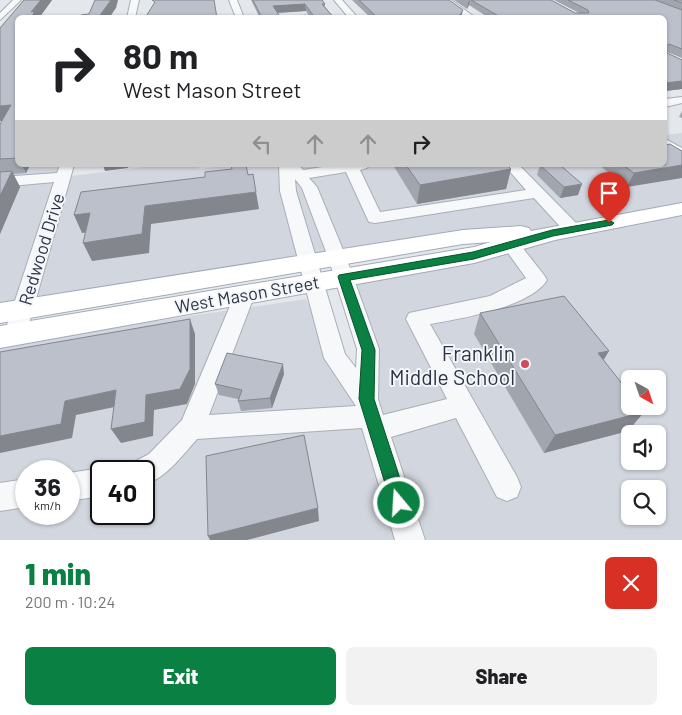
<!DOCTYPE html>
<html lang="en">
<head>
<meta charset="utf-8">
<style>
	body { margin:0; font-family:Barlow,sans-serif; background:#f2f2f2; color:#202124; height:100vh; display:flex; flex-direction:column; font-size:19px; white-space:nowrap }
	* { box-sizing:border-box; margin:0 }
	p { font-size:16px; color:#757577 }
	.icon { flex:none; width:28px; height:28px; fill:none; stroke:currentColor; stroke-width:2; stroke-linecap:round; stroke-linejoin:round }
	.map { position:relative; height:540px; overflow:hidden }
	.details { display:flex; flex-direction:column; background:#fff; flex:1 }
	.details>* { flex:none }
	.hud { position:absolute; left:15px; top:15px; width:652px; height:152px; border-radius:8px; box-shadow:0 1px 4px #0004; background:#fff; color:#202124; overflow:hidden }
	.needle { width:32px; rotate:140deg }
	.fabs { position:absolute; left:621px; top:370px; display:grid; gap:10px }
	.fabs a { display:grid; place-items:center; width:45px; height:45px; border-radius:8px; background:#fff; box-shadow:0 1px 4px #0004; font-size:25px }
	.speed { position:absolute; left:15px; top:460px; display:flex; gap:10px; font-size:25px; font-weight:700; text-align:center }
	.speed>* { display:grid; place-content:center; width:65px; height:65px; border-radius:50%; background:#fff; box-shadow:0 1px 4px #0004; line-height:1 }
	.speed small { font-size:12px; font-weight:400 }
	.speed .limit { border:2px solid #111; border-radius:8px; background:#fff; color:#111 }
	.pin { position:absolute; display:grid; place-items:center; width:42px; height:42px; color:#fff; margin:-51px -21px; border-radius:50% 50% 50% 0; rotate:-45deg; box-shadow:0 0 5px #0007 }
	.pin .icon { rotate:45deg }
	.me { position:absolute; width:55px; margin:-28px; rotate:342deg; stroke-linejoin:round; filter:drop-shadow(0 0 4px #0008) }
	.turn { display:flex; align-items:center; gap:18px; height:105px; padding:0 25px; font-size:22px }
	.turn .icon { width:65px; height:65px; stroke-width:2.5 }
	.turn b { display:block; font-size:35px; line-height:42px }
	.lanes { display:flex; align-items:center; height:48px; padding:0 25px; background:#0003; justify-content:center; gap:25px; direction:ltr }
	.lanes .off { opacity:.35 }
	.round { display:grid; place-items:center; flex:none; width:52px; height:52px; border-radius:8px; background:#f2f2f2 }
	.overview { display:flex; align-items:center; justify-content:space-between; height:85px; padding:0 25px }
	h1 { font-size:30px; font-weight:800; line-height:38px; color:#0b8043 }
	.primary-button { display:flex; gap:10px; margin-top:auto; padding:10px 25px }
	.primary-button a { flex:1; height:58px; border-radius:8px; background:#0b8043; color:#fff; font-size:20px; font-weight:800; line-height:58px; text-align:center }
	.primary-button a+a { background:#f2f2f2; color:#202124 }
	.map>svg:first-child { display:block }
	.built { fill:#d2d6de; fill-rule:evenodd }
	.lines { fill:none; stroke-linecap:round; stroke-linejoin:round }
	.minor-casing { stroke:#a9aeb7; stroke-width:2 }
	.major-casing { stroke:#a3abb8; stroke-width:2 }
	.path { stroke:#c2c5cb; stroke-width:1; stroke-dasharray:2 2; stroke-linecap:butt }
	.minor { fill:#f7f8fa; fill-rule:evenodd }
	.major { fill:#fff; fill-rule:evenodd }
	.wall { fill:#a1a5ae }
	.shaded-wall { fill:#83868d }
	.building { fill:#bbc0ca; stroke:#83868d }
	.route { fill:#0b8043; stroke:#07532c }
	.poi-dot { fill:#d1495b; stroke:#f4f6f9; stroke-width:2 }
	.labels { text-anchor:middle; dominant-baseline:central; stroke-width:4; stroke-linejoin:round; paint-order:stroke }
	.street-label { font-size:18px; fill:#2b3445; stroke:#f4f6f9 }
	.near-poi-label { font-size:21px; fill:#2b3445; stroke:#f4f6f9; text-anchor:end }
</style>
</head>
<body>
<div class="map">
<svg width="682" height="540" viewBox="0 0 682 540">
	<rect width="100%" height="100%" fill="#e4e7ec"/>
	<path class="built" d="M682 133V540H0V346L81 332 306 299 335 358 367 398 343 277 474 255 531 233 0 314V171L43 165H67L64 177 160 165H199V169L233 165H665V135ZM630 379H658V406H630ZM630 434H658V461H630ZM26 471H69V514H26ZM101 471H144V514H101ZM630 489H658V516H630Z"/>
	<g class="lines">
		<g class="minor-casing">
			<path id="minor" d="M13 0H21L0 20V13Z
				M131 0H139L135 18H127Z
				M229 0H237L244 18H236Z
				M334 0H342L358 18H349Z
				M442 0H451L476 18H466Z
				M682 97V103L665 107V99Z
				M665 139 682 148V158L665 149Z
				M60 165H74L26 334 23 340 15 342 7 340 4 334 54 182 0 187V177L57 173Z
				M279 165H299L303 170 335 165H369L367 168 360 170 380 212 526 190 504 165H519L578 225 581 229 578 233H566L534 198 375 223 369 222 367 218 346 172 309 178 317 187 346 257 379 349 378 399 383 415 447 399 406 319 409 313 490 296 526 278 503 246 506 242H518L544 275 547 280C531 307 459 319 430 324L517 477 521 487 517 497 507 501 497 497 456 418 391 437 425 540H395L362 428 197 439C181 457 167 477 144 485V471H131L134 462 149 454 182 420 235 294 238 289 245 287 252 289 255 294 209 415 356 406 324 358 280 191ZM295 179 302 188 328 257 357 349 356 368 345 354 296 191Z
				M101 468 108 471H101V496L69 501V473Z
				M26 479V507L0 511V483Z"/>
		</g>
		<g class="major-casing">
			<path id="major" d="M682 203V215L555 240 474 263 0 348V326L474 247 491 242 463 244 0 323V303L463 230 521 226 529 228 531 231Z"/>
		</g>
		<path class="path" d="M276 18 310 14"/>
		<use href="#minor" class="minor"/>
		<use href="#major" class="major"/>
	</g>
	<path class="wall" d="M24 0H52L39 18H18V165H30L26 173 13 174 20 187 0 234V124L2 121H0V28Z
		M251 0H322L325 4V7L334 18H310L306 11 277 13 281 18H260Z
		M352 0H449L461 18H371Z
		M454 0H551L575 13H579L554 0H682V58L667 52V53L682 60V89L665 91V18H489L469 5 467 9Z
		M682 111V118L679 117Z
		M393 165H507L511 169 506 189 417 204Z
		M540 165 578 195 560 198 537 175Z
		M599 165H665L627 187Z
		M480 313 603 360 644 412 628 431 544 453 474 334Z
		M284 374 272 408 241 411 238 401V399L219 395 215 384Z"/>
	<path class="shaded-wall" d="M41 0H52L39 18H31V12Z
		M111 0H118L116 8 109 18H98Z
		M470 0 469 5 467 9 468 3Z
		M305 4 306 11 274 13 273 6Z
		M463 10 461 18H458Z
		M682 81V89L665 91V83Z
		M11 105 18 119 0 121V106Z
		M22 165H30L26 173Z
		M103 165H129L128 168 105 171Z
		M682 165V178L627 187 634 173Z
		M511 169 506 189 417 204 420 185Z
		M12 171 20 187 0 234V196Z
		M582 184 578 195 560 198 564 187Z
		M256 192 259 209 151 224 149 253 92 261 83 243 145 206Z
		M90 213 98 231 82 233 74 215Z
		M190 319 195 334V384L187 404 154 410 153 436 121 443 111 429Z
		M609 351 597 371 598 353Z
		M283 364 284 374 272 408 270 398Z
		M116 390 124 405 76 415 72 438 0 453V436L65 401Z
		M644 412 628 431 544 453 555 435Z
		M318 508 319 521 247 540H210L208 536Z"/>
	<path class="building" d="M24 0H41L31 12 35 11 31 18H18V158L0 159V124L11 105 0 106V28Z
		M95 0H111L98 18H78L81 15 89 14Z
		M152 0H214L217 18H145L155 2Z
		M253 0H322L325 4H322L334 18H315L305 4 273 6 281 18H262Z
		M359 0H449L463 10 458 18H378Z
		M471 0H551L575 13H589L588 10 568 0H655L682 10V49L669 44 666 46 667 53 682 60V81L665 83V18H502Z
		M674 0H682V3Z
		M670 144 682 151V165L634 173 623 165H665V145Z
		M231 165H246L248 175 253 174 256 192 145 206 142 234 83 243 90 213 74 215 81 192 205 177V172L232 169Z
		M406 165H507L511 169 420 185Z
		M540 165H560L582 184 564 187Z
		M12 171 0 196V172Z
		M564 296 609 351 598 353 630 394V406H640L644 412 555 435 480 313Z
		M190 319V369L180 389 146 395 145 422 111 429 116 390 65 401 61 424 0 436V352Z
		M227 353 283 364 270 398 238 401 242 390 215 384Z
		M304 435 318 508 208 536 206 456Z"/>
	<path class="route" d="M609 220 614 223 612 225 553 236 474 259 350 280 375 350 374 399 408 503 405 509 399 512 393 509 359 399 362 350 338 277 339 275 473 252 552 230Z"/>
	<circle class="poi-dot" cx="525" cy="364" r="5"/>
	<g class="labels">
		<g class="street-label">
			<text transform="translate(41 249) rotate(-73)">Redwood Drive</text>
			<text transform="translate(247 294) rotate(-10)">West Mason Street</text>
		</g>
		<g class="near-poi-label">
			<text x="515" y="352">Franklin<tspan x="515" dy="24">Middle School</tspan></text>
		</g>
	</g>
</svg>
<div class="fabs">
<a><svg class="needle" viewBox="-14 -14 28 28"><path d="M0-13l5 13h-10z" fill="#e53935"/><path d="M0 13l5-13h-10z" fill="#757577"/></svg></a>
<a><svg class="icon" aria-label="sound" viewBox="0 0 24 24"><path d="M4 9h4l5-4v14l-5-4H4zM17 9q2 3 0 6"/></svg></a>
<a><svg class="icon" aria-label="search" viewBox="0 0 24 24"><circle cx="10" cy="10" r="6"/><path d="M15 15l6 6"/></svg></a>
</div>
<div class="speed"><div>36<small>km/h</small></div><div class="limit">40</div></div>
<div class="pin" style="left:609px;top:223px;background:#d93025"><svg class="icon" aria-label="arrive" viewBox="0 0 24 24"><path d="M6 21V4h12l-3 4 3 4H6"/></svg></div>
<svg class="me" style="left:399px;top:503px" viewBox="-20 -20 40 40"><circle r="17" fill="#0b8043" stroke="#fff" stroke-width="3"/><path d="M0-11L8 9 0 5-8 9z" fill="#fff"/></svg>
<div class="hud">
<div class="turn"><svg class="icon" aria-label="right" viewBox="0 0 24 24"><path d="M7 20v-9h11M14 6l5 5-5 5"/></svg><div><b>80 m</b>West Mason Street</div></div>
<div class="lanes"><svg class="icon off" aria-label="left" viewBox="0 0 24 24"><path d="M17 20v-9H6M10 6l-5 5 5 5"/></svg><svg class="icon off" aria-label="ahead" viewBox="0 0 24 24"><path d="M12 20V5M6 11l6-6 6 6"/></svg><svg class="icon off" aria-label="ahead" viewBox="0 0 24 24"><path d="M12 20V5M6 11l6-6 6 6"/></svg><svg class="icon" aria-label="right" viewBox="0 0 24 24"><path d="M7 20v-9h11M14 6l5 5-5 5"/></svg></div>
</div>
</div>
<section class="details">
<div class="overview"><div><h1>1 min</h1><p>200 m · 10:24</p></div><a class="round" style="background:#d93025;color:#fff"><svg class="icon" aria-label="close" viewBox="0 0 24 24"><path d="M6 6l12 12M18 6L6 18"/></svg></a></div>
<div class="primary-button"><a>Exit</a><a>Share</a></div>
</section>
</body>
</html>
